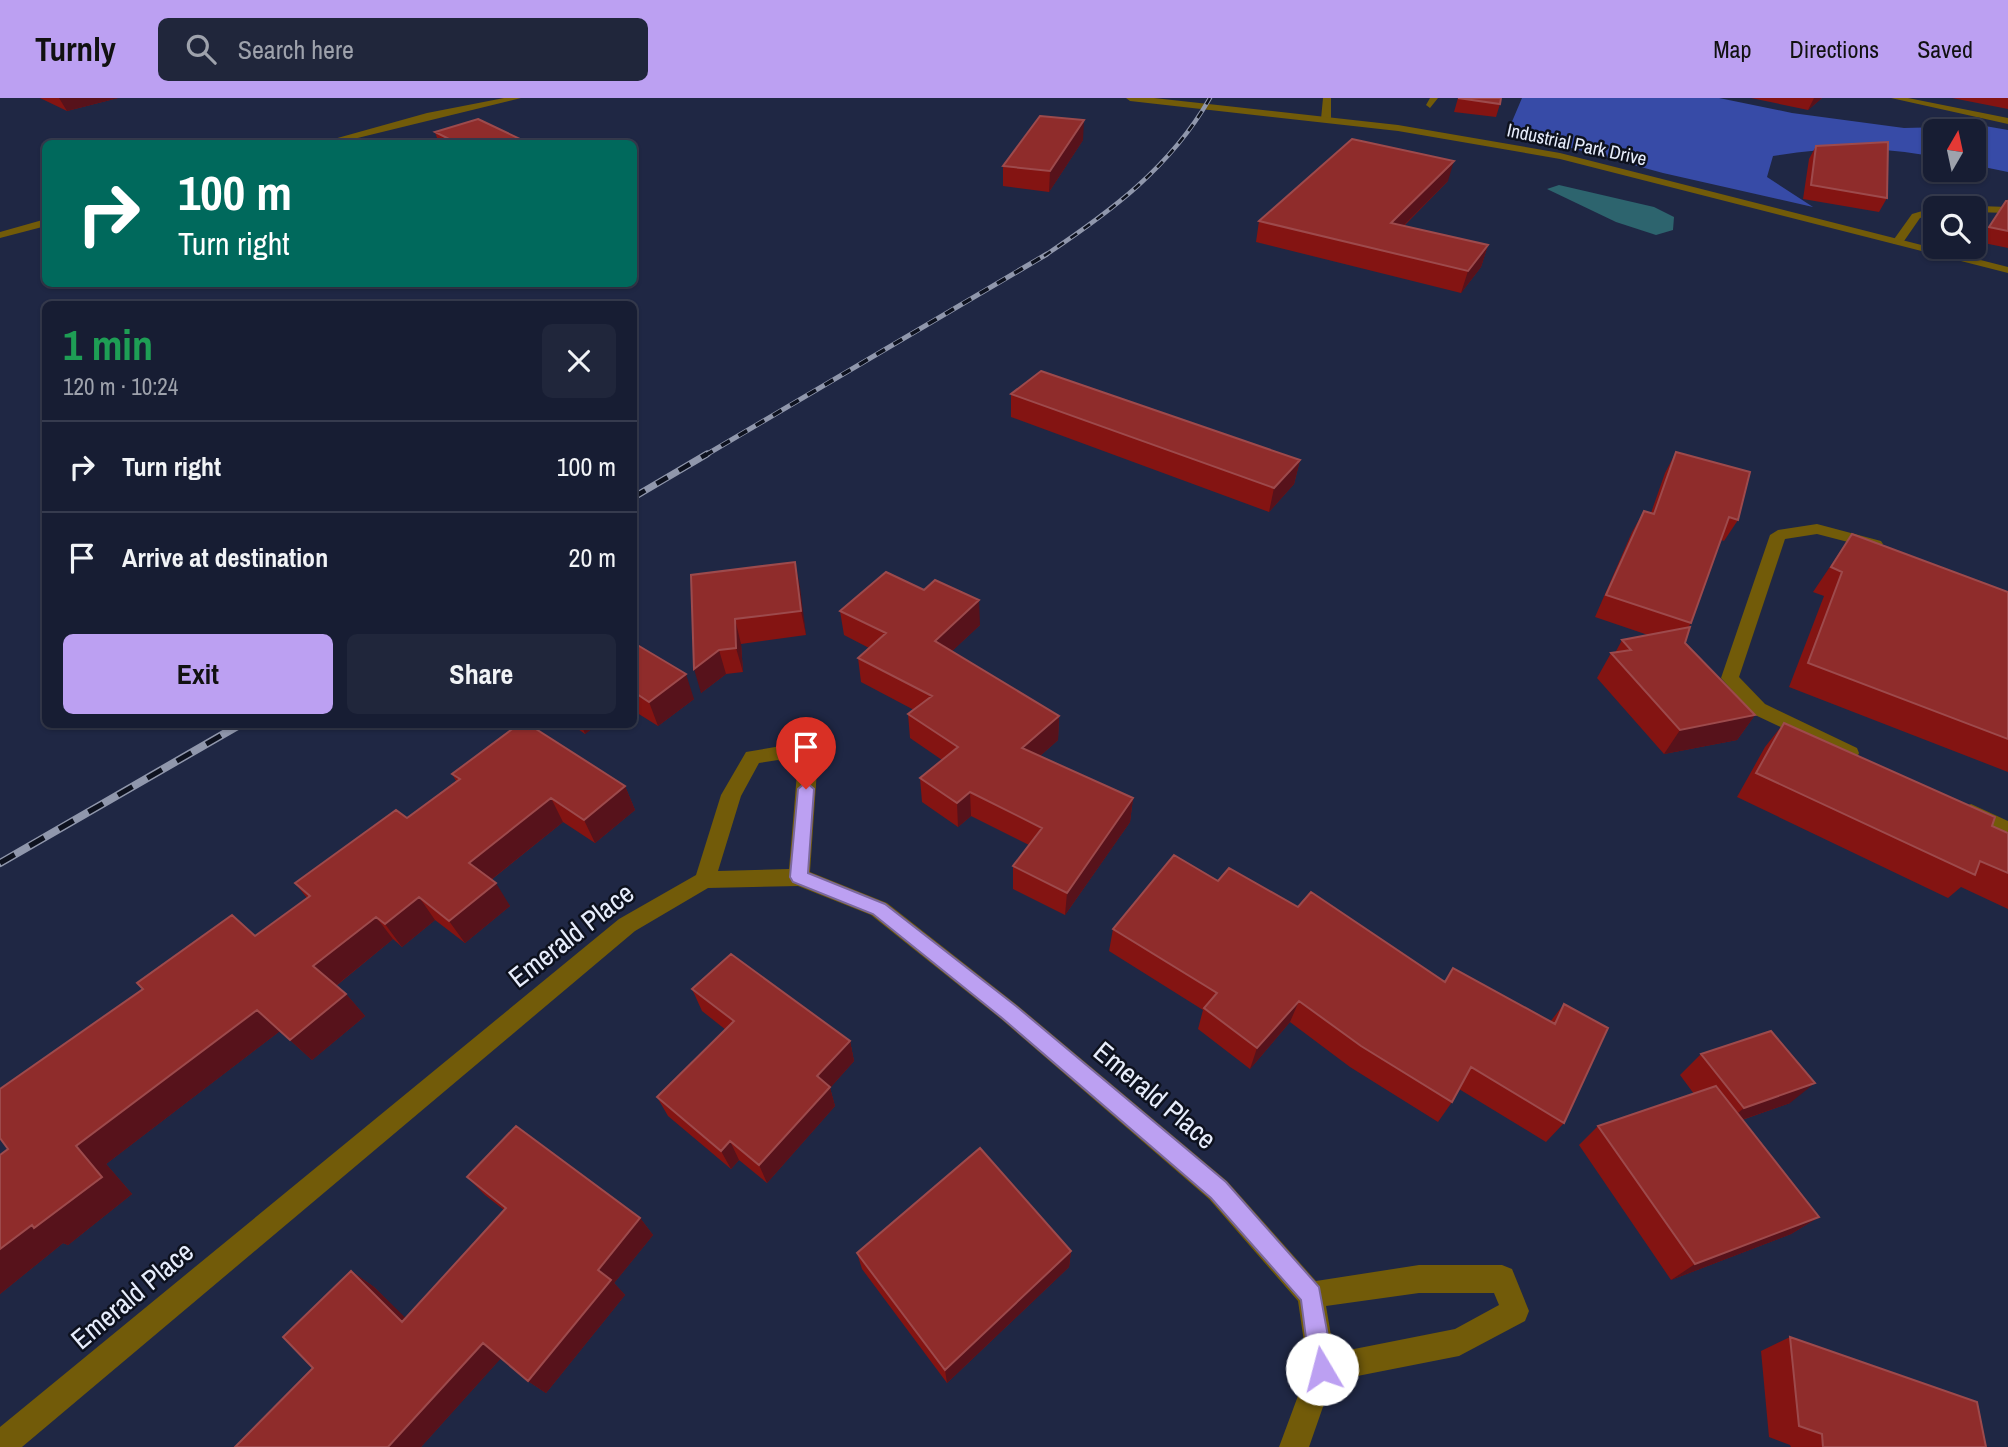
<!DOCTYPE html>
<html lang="en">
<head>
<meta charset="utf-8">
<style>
	body { margin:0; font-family:"Archivo Narrow",sans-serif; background:#20263b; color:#f1f3f6; height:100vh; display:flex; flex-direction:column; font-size:26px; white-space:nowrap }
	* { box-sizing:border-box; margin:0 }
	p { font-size:23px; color:#9ea2ac }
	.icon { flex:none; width:38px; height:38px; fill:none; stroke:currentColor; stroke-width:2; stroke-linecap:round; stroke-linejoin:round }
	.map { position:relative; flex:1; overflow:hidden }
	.drawer { position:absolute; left:42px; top:203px; width:595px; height:427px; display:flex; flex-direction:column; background:#171d33; border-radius:10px; box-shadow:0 2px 5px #0004,0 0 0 2px #363b4e }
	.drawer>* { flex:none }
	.banner { position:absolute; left:42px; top:42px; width:595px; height:147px; border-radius:10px; box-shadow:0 2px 5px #0004,0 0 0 2px #363b4e; background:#00695c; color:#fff; overflow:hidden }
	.needle { width:46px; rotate:9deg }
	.fabs { position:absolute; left:1923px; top:21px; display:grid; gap:14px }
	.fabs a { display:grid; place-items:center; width:63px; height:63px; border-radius:10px; background:#171d33; box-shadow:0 2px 5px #0004,0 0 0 2px #363b4e; font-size:35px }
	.pin { position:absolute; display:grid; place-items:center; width:60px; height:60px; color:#fff; margin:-72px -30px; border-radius:50% 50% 50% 0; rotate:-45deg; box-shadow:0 0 7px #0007 }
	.pin .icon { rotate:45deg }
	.me { position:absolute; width:77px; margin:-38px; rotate:352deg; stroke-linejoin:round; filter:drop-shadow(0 0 5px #0008) }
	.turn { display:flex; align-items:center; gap:24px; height:147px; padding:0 21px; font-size:32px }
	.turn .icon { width:91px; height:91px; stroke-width:2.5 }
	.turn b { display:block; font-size:49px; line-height:60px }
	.round { display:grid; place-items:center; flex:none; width:74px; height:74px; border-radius:10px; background:#20263b }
	.overview { display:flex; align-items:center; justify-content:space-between; height:119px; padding:0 21px }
	h1 { font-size:42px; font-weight:800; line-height:52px; color:#1e9e55 }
	.button { display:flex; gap:14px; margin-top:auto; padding:14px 21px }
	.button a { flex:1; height:80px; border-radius:10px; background:#bca0f2; color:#111; font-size:28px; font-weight:800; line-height:80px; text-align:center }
	.button a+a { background:#20263b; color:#f1f3f6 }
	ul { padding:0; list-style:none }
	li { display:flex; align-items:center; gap:21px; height:91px; padding:0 21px; border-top:2px solid #363b4e }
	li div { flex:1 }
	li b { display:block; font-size:26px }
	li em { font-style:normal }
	header { display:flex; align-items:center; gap:42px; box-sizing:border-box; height:98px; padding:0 35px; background:#bca0f2; color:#111 }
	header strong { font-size:33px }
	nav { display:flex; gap:38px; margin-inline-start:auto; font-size:24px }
	.search { width:490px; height:63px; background:#20263b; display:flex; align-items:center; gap:18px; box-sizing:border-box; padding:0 24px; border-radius:10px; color:#9ea2ac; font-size:26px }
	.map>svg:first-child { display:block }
	.forest { fill:#374ba7 }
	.water { fill:#2d646e }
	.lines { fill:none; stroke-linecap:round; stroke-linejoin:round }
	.minor { fill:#725b09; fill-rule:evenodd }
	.tertiary { fill:#725b09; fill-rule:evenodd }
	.rail-far3-casing { stroke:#9097ac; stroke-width:4.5 }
	.rail-far2-casing { stroke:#9097ac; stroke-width:5 }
	.rail-far1-casing { stroke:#9097ac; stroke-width:7 }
	.rail-casing { stroke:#9097ac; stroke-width:8 }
	.rail-far3 { stroke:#0d111e; stroke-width:2.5; stroke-dasharray:8; stroke-linecap:butt }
	.rail-far2 { stroke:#0d111e; stroke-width:3.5; stroke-dasharray:10; stroke-linecap:butt }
	.rail-far1 { stroke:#0d111e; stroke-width:4.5; stroke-dasharray:13; stroke-linecap:butt }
	.rail { stroke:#0d111e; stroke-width:5; stroke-dasharray:17; stroke-linecap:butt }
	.wall { fill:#841412 }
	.shaded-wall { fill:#57121b }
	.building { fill:#8f2c2b; stroke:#9d4a4c; stroke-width:2 }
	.route { fill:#bca0f2; stroke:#7a689d; stroke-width:2 }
	.labels { text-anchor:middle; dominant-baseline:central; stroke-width:5; stroke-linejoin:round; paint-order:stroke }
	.far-street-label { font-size:19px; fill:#e7edfc; stroke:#0d111e }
	.near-street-label { font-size:28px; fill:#e7edfc; stroke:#0d111e }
</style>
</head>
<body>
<header>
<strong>Turnly</strong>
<div class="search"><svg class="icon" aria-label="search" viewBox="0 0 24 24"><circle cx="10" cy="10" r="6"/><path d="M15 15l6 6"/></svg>Search here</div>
<nav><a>Map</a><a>Directions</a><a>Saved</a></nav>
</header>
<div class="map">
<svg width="2008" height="1349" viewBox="0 0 2008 1349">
	<rect width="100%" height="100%" fill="#1f2744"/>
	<path class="forest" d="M1522 0H1719L1792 15 1904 30 1985 28 2008 32V74L1974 67V33H1936L1935 59C1881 48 1827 49 1773 58L1767 79 1813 109 1663 75 1508 33Z"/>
	<path class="water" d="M1559 87 1654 109 1674 119 1673 132 1656 137 1616 124 1547 91Z"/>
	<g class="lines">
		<path class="minor" d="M1323 0H1331V21L1326 24 1321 21Z
			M1430 0H1438L1430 10 1426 7Z
			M1891 0H1908L2008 20V26Z
			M1950 107 2008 109V115L1974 114V110H1945Z
			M1936 109 1940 110H1936V116L1920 120 1902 146H1894L1892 144 1912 116Z
			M1817 426 1881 443 1883 446 1875 451 1817 436 1785 441 1739 579 1765 606 1857 650 1859 655 1857 660 1850 662 1753 616 1721 580 1770 437 1778 432Z
			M781 648 814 667 817 672 810 774 887 805 1017 907 1227 1083 1316 1183 1419 1167H1502L1512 1171 1529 1213 1525 1223 1459 1258 1332 1283 1309 1349H1279L1308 1271 1298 1203 1209 1101 1001 921 871 817 798 788 708 790 635 833 22 1349H0V1329L619 821 696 777 721 697 746 654ZM778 662 797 675 789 771 718 773 741 698 759 665ZM1419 1195H1494L1499 1207 1455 1231 1334 1255 1326 1208Z
			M1971 706 2008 723V740L1964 719 1961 714 1964 709Z"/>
		<path class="tertiary" d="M504 0H521L333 46H316L427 15Z
			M1126 0H1154L1398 27 1560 55 2008 169V175L1560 61 1398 33 1130 3Z
			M46 121V128L0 140V134Z"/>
		<g class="rail-far3-casing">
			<path id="rail-far3" d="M1044 158C1110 114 1170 70 1210 0"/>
		</g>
		<g class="rail-far2-casing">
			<path id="rail-far2" d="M704 358 1047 156"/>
		</g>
		<g class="rail-far1-casing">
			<path id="rail-far1" d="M634 399 707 356"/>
		</g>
		<g class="rail-casing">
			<path id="rail" d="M0 765 241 626"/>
		</g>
		<use href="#rail-far3" class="rail-far3"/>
		<use href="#rail-far2" class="rail-far2"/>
		<use href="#rail-far1" class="rail-far1"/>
		<use href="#rail" class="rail"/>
	</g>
	<path class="wall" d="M40 0H118L67 13Z
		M1458 0 1500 6 1496 19 1454 14Z
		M1751 0H1822L1808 12Z
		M1952 0H2008V11Z
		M435 34 518 40 520 46H439Z
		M1083 42 1049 94 1003 88V68Z
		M1816 48 1887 100 1879 114 1803 101 1809 61Z
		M1448 83 1404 128 1488 147 1481 169 1461 195 1256 144 1259 123Z
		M2008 101V150L1979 144 1989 129Z
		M1011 296 1300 362 1294 386 1269 414 1011 319Z
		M1676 354 1738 422 1724 443 1721 442 1691 525 1688 530 1685 545 1755 617 1737 642 1664 656 1597 580 1611 555H1615L1622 542 1648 537 1595 519 1632 434 1644 413 1651 415 1665 375Z
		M1852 436 2008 494V674L1789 589 1824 498 1813 494Z
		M795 464 806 537 741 546 743 574 726 576 701 595 691 477Z
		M840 513 980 527 952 553 1059 618 1058 642 1040 658 1133 700 1130 724 1065 817 1013 791V768L1029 747 971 718 958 729 922 704 920 680 942 662 910 640 908 616 914 612 861 584 858 560 869 550 844 537Z
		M634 545 694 601 658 628 634 613Z
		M1784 625 1992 728 2008 735V811L1961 789 1948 800 1737 699 1765 649Z
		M571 626H598L585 636Z
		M452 676 625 688 635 712 595 745 563 724 491 782 510 808 465 845 435 822 402 849 393 841 336 888 346 896 365 918 312 962 280 933 106 1066 132 1096 68 1147 63 1145 0 1196V1057L255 838 307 800 295 785 407 720 456 683Z
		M1218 783 1298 809 1445 884 1550 924 1564 906V1025L1546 1044 1459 991 1452 1004 1438 1024 1350 969 1290 924 1250 971 1198 931 1203 912 1109 853 1113 831Z
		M692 891 850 943 854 963 830 990 835 1008 767 1085 739 1062 731 1071 668 1018 657 999 726 932 702 913Z
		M1701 956 1790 1005 1742 1022 1819 1119 1791 1136 1671 1182 1579 1047 1598 1028 1694 996 1680 977Z
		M467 1079 640 1120 653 1137 614 1185 625 1197 546 1295 528 1283 501 1260 421 1349H235L313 1270 351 1173 374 1189 405 1220 504 1112 485 1097Z
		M1071 1153 1069 1169 947 1285 862 1171 857 1155Z
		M1790 1239 1986 1349H1791L1790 1347 1769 1339 1761 1253Z"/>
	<path class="shaded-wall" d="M59 0H118L67 13Z
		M1814 0H1822L1808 12Z
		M1084 22 1083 42 1049 94 1050 73Z
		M518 40 520 46H500Z
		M1454 63 1448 83 1385 146 1391 125Z
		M1488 147 1481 169 1461 195 1468 173Z
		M1300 362 1294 386 1269 414 1274 390Z
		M795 464 800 489 806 537 801 513Z
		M979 502 980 527 937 567 935 543Z
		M735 521 741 546 743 574 736 550Z
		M719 552 726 576 701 595 694 571Z
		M686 576 694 601 658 628 649 604Z
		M1755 617 1737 642 1664 656 1680 632Z
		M1059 618 1058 642 1022 674V650Z
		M581 626H598L585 636Z
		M625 688 635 712 595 745 584 722Z
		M970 694 971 718 958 729 957 705Z
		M551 700 563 724 483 788 469 765Z
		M1133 700 1130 724 1065 817 1067 795Z
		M496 785 510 808 465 845 449 823Z
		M419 799 435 822 402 849 385 826Z
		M376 819 393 841 333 890 313 868Z
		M346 896 365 918 312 962 290 942Z
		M1299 903 1290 924 1250 971 1257 950Z
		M257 912 280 933 106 1066 132 1096 68 1147 63 1145 0 1196V1151L76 1048Z
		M850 943 854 963 830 990 835 1008 767 1085 759 1067 817 978Z
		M1815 985 1790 1005 1721 1029 1744 1010Z
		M730 1043 739 1062 731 1071 721 1053Z
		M1819 1119 1791 1136 1671 1182 1695 1166Z
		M640 1120 653 1137 614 1185 625 1197 546 1295 528 1283 598 1172Z
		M1071 1153 1069 1169 947 1285 945 1272Z
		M351 1173 374 1189 424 1238 402 1224Z
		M483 1245 502 1259 421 1349H388Z"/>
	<path class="building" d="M1458 0H1501L1500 6Z
		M1040 18 1084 22 1050 73 1003 68Z
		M478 21 518 40 500 46H459L435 34Z
		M1352 41 1454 63 1391 125 1488 147 1468 173 1259 123Z
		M1888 44 1887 100 1811 87 1816 48Z
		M2006 103H2008V133L1989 129Z
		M1041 273 1300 362 1274 390 1011 296Z
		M1676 354 1750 374 1738 422 1729 419 1691 525 1606 497 1644 413 1654 416Z
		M1852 436 2008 494V641L1808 565 1842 474 1831 469Z
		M795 464 801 513 735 521 736 550 719 552 694 571 691 477Z
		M886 474 924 492 935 482 979 502 935 543 1059 618 1022 650 1133 700 1067 795 1013 768 1042 730 970 694 957 705 920 680 958 649 908 616 932 598 858 560 886 535 840 513Z
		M1690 529 1685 545 1755 617 1680 632 1611 555 1631 552 1622 542Z
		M634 545 686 576 649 604 634 594Z
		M1784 625 1995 719 1992 728 2008 735V775L1980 763 1975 777 1756 675Z
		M519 626H528L625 688 584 722 551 700 469 765 496 785 449 823 419 799 385 826 376 819 313 868 346 896 290 942 257 912 76 1048 102 1079 34 1130 32 1127 0 1151V1057L8 1051 0 1040V991L143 891 137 885 232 817 255 838 310 798 295 785 396 712 407 720 460 681 452 676Z
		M1174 757 1218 783 1229 770 1298 809 1311 794 1445 884 1453 870 1555 926 1564 906 1608 930 1564 1025 1471 969 1452 1004 1361 948 1299 903 1257 950 1204 910 1217 895 1113 831Z
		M731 856 850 943 817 978 830 989 759 1067 730 1043 721 1053 657 999 734 923 692 891Z
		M1771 933 1815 985 1744 1010 1701 956Z
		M1716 988 1819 1119 1695 1166 1598 1028Z
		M516 1028 640 1120 598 1172 611 1182 528 1283 483 1245 388 1349H235L313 1270 283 1239 351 1173 402 1224 506 1110 467 1079Z
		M980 1050 1071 1153 945 1272 857 1155Z
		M1790 1239 1977 1304 1986 1349H1823L1822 1336 1799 1328Z"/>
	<path class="route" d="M806 684 814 691 808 775 885 806 1016 908 1226 1084 1319 1189 1334 1271 1330 1279 1322 1283 1314 1279 1310 1271 1301 1202 1211 1100 1002 920 873 816 793 784 790 779 798 691Z"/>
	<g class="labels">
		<g class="far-street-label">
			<text transform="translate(1577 46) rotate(12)">Industrial Park Drive</text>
		</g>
		<g class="near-street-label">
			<text transform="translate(571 837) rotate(-38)">Emerald Place</text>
			<text transform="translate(1155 997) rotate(40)">Emerald Place</text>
			<text transform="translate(132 1197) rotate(-40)">Emerald Place</text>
		</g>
	</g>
</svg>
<div class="fabs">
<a><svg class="needle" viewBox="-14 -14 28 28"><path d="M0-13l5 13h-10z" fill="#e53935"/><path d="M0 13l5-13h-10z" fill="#9ea2ac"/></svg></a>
<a><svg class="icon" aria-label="search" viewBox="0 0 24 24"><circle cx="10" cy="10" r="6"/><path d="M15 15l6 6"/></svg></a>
</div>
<div class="pin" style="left:806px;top:691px;background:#d93025"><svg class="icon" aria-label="arrive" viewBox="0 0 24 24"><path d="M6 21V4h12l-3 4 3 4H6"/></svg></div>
<svg class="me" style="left:1322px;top:1271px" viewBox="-20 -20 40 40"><circle r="19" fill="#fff"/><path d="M0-13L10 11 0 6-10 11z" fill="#bca0f2"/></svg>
<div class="banner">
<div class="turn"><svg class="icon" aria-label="right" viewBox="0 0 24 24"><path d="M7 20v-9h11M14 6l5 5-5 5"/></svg><div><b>100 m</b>Turn right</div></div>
</div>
<section class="drawer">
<div class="overview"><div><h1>1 min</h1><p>120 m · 10:24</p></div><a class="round"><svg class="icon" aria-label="close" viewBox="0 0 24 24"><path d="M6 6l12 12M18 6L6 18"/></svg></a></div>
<ul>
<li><svg class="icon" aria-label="right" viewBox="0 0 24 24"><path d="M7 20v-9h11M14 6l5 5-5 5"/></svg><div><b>Turn right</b></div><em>100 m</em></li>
<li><svg class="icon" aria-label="arrive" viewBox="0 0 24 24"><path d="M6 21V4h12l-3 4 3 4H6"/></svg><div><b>Arrive at destination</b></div><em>20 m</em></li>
</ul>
<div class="button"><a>Exit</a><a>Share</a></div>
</section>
</div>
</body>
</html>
